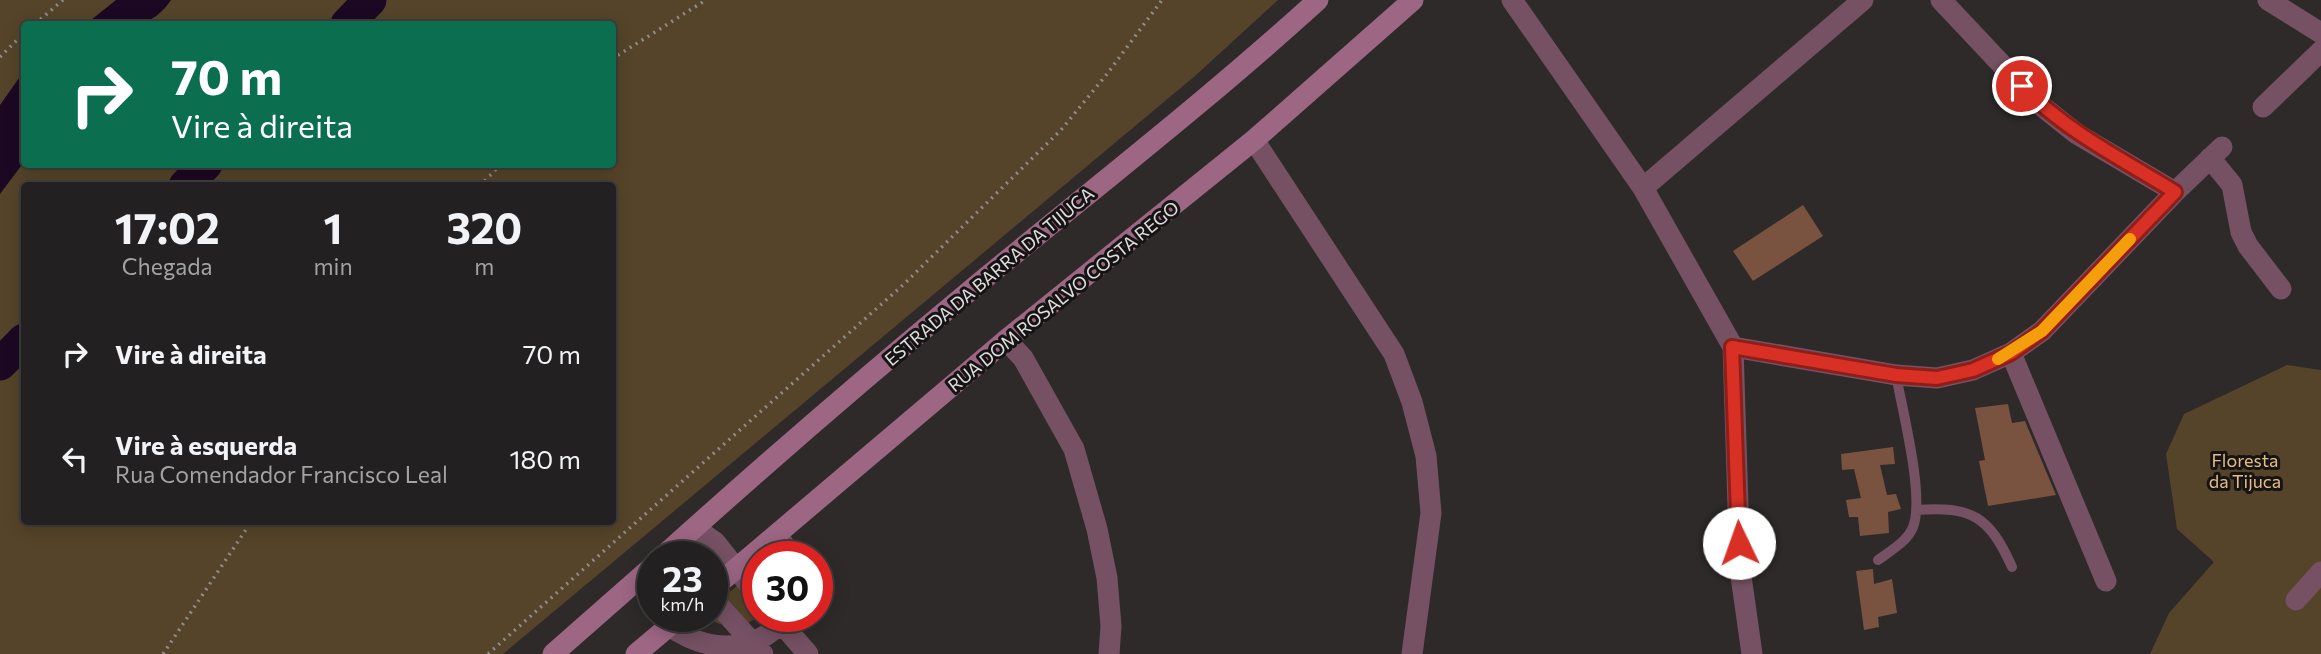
<!DOCTYPE html>
<html lang="pt">
<head>
<meta charset="utf-8">
<style>
	body { margin:0; font-family:Commissioner,sans-serif; background:#2e2d2d; color:#f1f3f6; height:100vh; display:flex; flex-direction:column; font-size:26px; white-space:nowrap }
	* { box-sizing:border-box; margin:0 }
	p { font-size:23px; color:#a2a3a5 }
	.icon { flex:none; width:38px; height:38px; fill:none; stroke:currentColor; stroke-width:2; stroke-linecap:round; stroke-linejoin:round }
	.map { position:relative; flex:1; overflow:hidden }
	.side { position:absolute; left:21px; top:182px; width:595px; height:343px; display:flex; flex-direction:column; background:#222020; border-radius:7px; box-shadow:0 4px 18px #0003,0 0 0 2px #3f3e3e }
	.side>* { flex:none }
	.top-card { position:absolute; left:21px; top:21px; width:595px; height:147px; border-radius:7px; box-shadow:0 4px 18px #0003,0 0 0 2px #3f3e3e; background:#0b6e4f; color:#fff; overflow:hidden }
	.speed { position:absolute; left:637px; top:541px; display:flex; gap:14px; font-size:35px; font-weight:700; text-align:center }
	.speed>* { display:grid; place-content:center; width:91px; height:91px; border-radius:50%; background:#222020; box-shadow:0 4px 18px #0003,0 0 0 2px #3f3e3e; line-height:1 }
	.speed small { font-size:18px; font-weight:400 }
	.speed .limit { border:10px solid #d22; background:#fff; color:#111 }
	.pin { position:absolute; display:grid; place-items:center; width:60px; height:60px; color:#fff; margin:-30px; border:4px solid #fff; border-radius:50%; box-shadow:0 2px 7px #0007 }
	.me { position:absolute; width:77px; margin:-38px; rotate:357deg; stroke-linejoin:round; filter:drop-shadow(0 0 5px #0008) }
	.turn { display:flex; align-items:center; gap:24px; height:147px; padding:0 35px; font-size:32px }
	.turn .icon { width:91px; height:91px; stroke-width:2.5 }
	.turn b { display:block; font-size:49px; line-height:60px }
	.eta { display:flex; justify-content:space-evenly; align-items:center; height:119px; text-align:center }
	.eta b { font-size:42px; font-weight:700; line-height:49px }
	ul { padding:0; list-style:none }
	li { display:flex; align-items:center; gap:21px; height:105px; padding:0 35px }
	li div { flex:1 }
	li b { display:block; font-size:26px }
	li em { font-style:normal }
	.map>svg:first-child { display:block }
	.green { fill:#554429; fill-rule:evenodd }
	.water { fill:#1d0824 }
	.lines { fill:none; stroke-linecap:round; stroke-linejoin:round }
	.river { stroke:#1d0824; stroke-width:33 }
	.building { fill:#795240 }
	.path { stroke:#8f8c8c; stroke-width:3.5; stroke-dasharray:2 5; stroke-linecap:butt }
	.lane { stroke:#755163; stroke-width:10 }
	.street { stroke:#755163; stroke-width:21 }
	.secondary { stroke:#9d6683; stroke-width:21 }
	.route-casing { stroke:#8d1f18; stroke-width:18 }
	.route { stroke:#d93025; stroke-width:12 }
	.slow { stroke:#f59e0b; stroke-width:12 }
	.labels { text-anchor:middle; dominant-baseline:central; stroke-width:6; stroke-linejoin:round; paint-order:stroke }
	.street-label { font-size:18px; fill:#e0dede; stroke:#151313 }
	.park-label { font-size:18px; fill:#e6bd82; stroke:#151313 }
</style>
</head>
<body>
<div class="map">
<svg width="2321" height="654" viewBox="0 0 2321 654">
	<rect width="100%" height="100%" fill="#2e2a2a"/>
	<path class="green" d="M0 0H1278L1195 76 503 654H0ZM24 24H612V164H24ZM24 186H612V522H24Z
		M2287 365 2321 370V654H2150L2169 613 2214 562 2177 529 2166 454 2184 414Z
		M758 568 759 616C742 630 721 628 704 616H712V607Z"/>
	<path class="water" d="M116 0H171C149 33 121 25 86 24Z
		M24 71V162L0 194V105Z"/>
	<g class="lines">
		<path class="river" d="M347 24 370 0
			M185 186 206 164
			M0 364 24 340"/>
	</g>
	<path class="building" d="M1803 205 1823 236 1753 281 1733 251Z
		M2008 404 2012 423 2025 421 2056 495 1988 506 1979 461 1985 460 1975 408Z
		M1893 447 1895 464 1880 465 1887 495 1896 494 1901 509 1888 512 1889 533 1860 536 1858 517H1849L1846 500 1861 498 1854 469 1842 470 1841 454Z
		M1873 569 1874 584 1892 579 1897 613 1878 617 1879 627 1864 630 1856 571Z"/>
	<g class="lines">
		<path class="path" d="M35 24 63 0
			M0 57 24 33
			M612 59 706 0
			M480 186 501 164
			M163 654 251 522
			M488 654 903 285 1061 130 1107 74 1162 0"/>
		<path class="lane" d="M1916 510C1972 506 1989 516 2012 567
			M1878 560C1890 551 1908 541 1913 527 1925 497 1902 409 1896 375"/>
		<path class="street" d="M1512 0 1643 188 1733 347 1740 569 1752 654
			M1941 0 2038 103 2077 134 2175 192
			M2268 0 2321 33
			M2263 107 2321 51
			M1254 140 1394 354 1412 402 1426 456 1431 513 1412 654
			M2210 158 2232 185 2241 232 2248 246 2281 289
			M1643 188 1863 0
			M1006 340 1023 358 1074 449 1097 529 1107 578 1111 626 1109 654
			M1733 347 1896 375 1937 378 1973 370 2011 353 2042 331 2175 192 2222 147
			M2011 353 2106 581
			M695 528 715 542 758 596
			M777 534 791 556
			M712 598 763 654
			M2296 600 2321 572
			M775 616 808 654
			M669 626C709 654 758 654 787 616"/>
		<path class="secondary" d="M663 556C764 465 867 376 972 289 1088 193 1207 101 1318 0
			M712 589 1006 340 1254 140 1413 0
			M553 654 653 566
			M636 654 681 616"/>
	</g>
	<g class="lines">
		<g class="route-casing">
			<path id="route" d="M1739 543 1732 347 1896 375 1937 378 1973 370 2011 353 2042 331 2175 192C2122 159 2065 131 2022 86"/>
		</g>
		<use href="#route" class="route"/>
		<path class="slow" d="M1998 359 2042 331 2130 239"/>
	</g>
	<g class="labels">
		<g class="street-label">
			<text transform="translate(989 276) rotate(-40)">ESTRADA DA BARRA DA TIJUCA</text>
			<text transform="translate(1063 296) rotate(-39)">RUA DOM ROSALVO COSTA REGO</text>
		</g>
		<g class="park-label">
			<text x="2245" y="460">Floresta<tspan x="2245" dy="21">da Tijuca</tspan></text>
		</g>
	</g>
</svg>
<div class="speed"><div>23<small>km/h</small></div><div class="limit">30</div></div>
<div class="pin" style="left:2022px;top:86px;background:#d93025"><svg class="icon" aria-label="arrive" viewBox="0 0 24 24"><path d="M6 21V4h12l-3 4 3 4H6"/></svg></div>
<svg class="me" style="left:1739px;top:543px" viewBox="-20 -20 40 40"><circle r="19" fill="#fff"/><path d="M0-13L10 11 0 6-10 11z" fill="#d93025"/></svg>
<div class="top-card">
<div class="turn"><svg class="icon" aria-label="right" viewBox="0 0 24 24"><path d="M7 20v-9h11M14 6l5 5-5 5"/></svg><div><b>70 m</b>Vire à direita</div></div>
</div>
<section class="side">
<div class="eta">
<div><b>17:02</b><p>Chegada</p></div>
<div><b>1</b><p>min</p></div>
<div><b>320</b><p>m</p></div>
</div>
<ul>
<li><svg class="icon" aria-label="right" viewBox="0 0 24 24"><path d="M7 20v-9h11M14 6l5 5-5 5"/></svg><div><b>Vire à direita</b></div><em>70 m</em></li>
<li><svg class="icon" aria-label="left" viewBox="0 0 24 24"><path d="M17 20v-9H6M10 6l-5 5 5 5"/></svg><div><b>Vire à esquerda</b><p>Rua Comendador Francisco Leal</p></div><em>180 m</em></li>
</ul>
</section>
</div>
</body>
</html>
